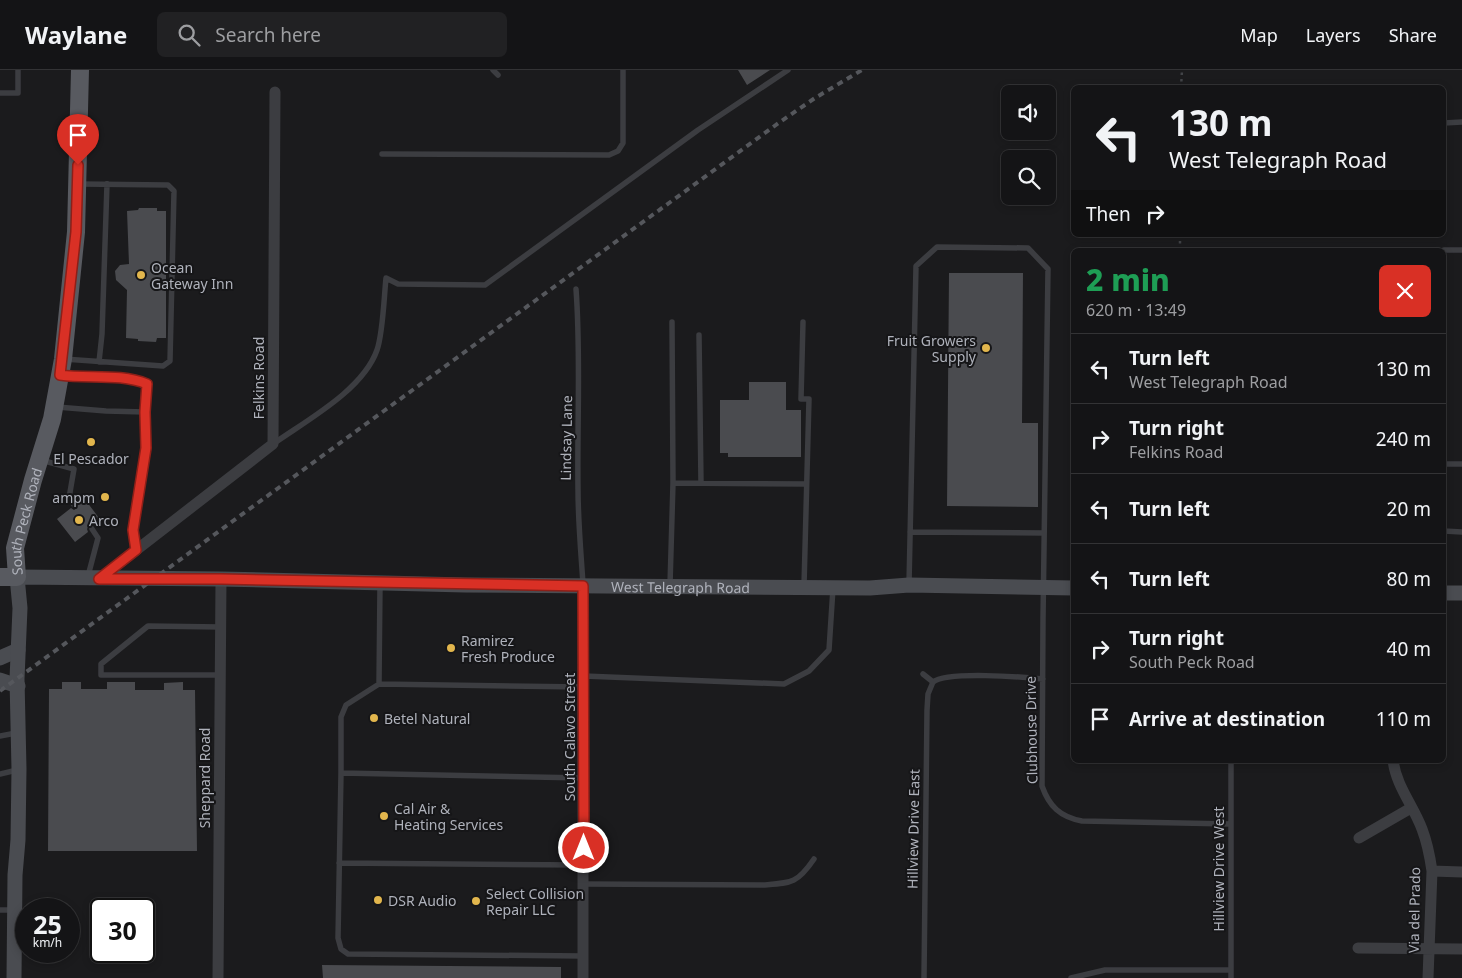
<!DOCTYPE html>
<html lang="en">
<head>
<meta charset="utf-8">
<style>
	body { margin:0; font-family:"Noto Sans",sans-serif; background:#212123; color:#f1f3f6; height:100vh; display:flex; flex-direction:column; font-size:19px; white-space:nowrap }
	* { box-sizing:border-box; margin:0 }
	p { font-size:16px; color:#9d9ea1 }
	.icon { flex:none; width:28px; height:28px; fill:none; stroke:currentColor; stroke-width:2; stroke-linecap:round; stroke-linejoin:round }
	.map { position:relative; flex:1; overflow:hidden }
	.sheet { position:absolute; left:1071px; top:178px; width:375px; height:515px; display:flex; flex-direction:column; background:#141416; border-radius:8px; box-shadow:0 2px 8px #0003,0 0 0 1px #333335 }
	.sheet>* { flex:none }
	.top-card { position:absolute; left:1071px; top:15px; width:375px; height:152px; border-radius:8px; box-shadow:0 2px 8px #0003,0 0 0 1px #333335; background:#141416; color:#f1f3f6; overflow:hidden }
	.tools { position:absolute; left:1001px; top:15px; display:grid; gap:10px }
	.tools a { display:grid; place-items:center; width:55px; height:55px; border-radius:8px; background:#141416; box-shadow:0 2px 8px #0003,0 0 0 1px #333335; font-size:25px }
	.speed { position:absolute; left:15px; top:828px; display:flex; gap:10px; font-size:25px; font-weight:700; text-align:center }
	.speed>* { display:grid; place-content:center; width:65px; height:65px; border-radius:50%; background:#141416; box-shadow:0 2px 8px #0003,0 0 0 1px #333335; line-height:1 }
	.speed small { font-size:12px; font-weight:400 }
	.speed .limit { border:2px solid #111; border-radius:8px; background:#fff; color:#111 }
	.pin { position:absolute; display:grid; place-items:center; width:42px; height:42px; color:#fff; margin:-51px -21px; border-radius:50% 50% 50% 0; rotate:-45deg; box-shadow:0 0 5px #0007 }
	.pin .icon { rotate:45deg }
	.me { position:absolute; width:55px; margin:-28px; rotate:0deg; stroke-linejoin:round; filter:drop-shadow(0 0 4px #0008) }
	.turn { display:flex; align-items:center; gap:18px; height:105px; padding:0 15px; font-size:22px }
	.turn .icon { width:65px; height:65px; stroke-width:2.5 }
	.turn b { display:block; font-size:35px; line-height:42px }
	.then { display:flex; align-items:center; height:48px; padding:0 15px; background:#0003; gap:10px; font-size:19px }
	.round { display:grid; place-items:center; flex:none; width:52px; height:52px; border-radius:8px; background:#212123 }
	.head { display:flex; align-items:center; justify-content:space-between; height:85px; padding:0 15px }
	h1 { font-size:30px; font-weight:800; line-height:38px; color:#1e9e55 }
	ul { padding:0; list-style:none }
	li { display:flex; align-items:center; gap:15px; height:70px; padding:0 15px; border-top:1px solid #333335 }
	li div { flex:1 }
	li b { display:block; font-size:19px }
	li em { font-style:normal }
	header { display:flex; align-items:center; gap:30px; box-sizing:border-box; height:70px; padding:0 25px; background:#141416; border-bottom:1px solid #333335 }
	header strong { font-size:24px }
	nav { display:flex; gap:28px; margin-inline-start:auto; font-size:18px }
	.search { width:350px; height:45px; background:#212123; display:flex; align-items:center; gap:12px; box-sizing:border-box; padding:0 18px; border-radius:8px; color:#9d9ea1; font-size:19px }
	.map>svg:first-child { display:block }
	.building { fill:#4a4b4f }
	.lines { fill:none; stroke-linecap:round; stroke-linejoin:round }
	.path { stroke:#424448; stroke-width:2.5; stroke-dasharray:2.5 4; stroke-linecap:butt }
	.lane { stroke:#3c3d41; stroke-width:5.5 }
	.street { stroke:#3c3d41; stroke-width:11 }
	.secondary { stroke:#4a4c51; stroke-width:15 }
	.primary { stroke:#585a60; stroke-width:18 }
	.rail { stroke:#55575c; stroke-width:4; stroke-dasharray:6 5; stroke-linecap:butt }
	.route-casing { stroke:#8d1f18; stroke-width:12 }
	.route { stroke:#d93025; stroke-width:9 }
	.poi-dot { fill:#e2b64d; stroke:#161618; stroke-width:2 }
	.labels { text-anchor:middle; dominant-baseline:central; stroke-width:4; stroke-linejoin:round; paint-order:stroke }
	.poi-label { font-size:14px; fill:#afb2bb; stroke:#161618; text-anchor:start }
	.street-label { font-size:14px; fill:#afb2bb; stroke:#161618 }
</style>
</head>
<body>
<header>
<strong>Waylane</strong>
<div class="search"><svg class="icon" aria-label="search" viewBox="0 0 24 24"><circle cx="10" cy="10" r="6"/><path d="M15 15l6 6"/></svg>Search here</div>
<nav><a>Map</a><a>Layers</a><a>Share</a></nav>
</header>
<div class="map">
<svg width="1462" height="908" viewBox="0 0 1462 908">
	<rect width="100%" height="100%" fill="#1b1b1d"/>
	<path class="building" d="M738 0H770L747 15Z
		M139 138H157V141H166V268H157L156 272 138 271V269L126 268 127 220 116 210 115 201 120 195 129 194 127 141 138 140Z
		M949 203H1023L1022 353H1038V437L947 436Z
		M749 312H786V340H801V387H728V383H720V330H749Z
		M84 428 102 452 96 456 92 454 89 455 87 459 88 462 75 472 57 449 71 438 74 440 77 438 78 433Z
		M62 612H81V619H107V612H135V620H164V613L183 612V620H195L197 781H48L49 619H62Z
		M322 895 561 897V908H323Z"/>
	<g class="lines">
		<path class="path" d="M1181 18 1182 0
			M1180 180V165"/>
		<path class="lane" d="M493 0 498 5
			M0 23H18V0
			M1444 53 1462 52
			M382 84 609 85 618 81 623 73V0
			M1429 180H1438
			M1444 180H1462
			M576 219C581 286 577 352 578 419 578 451 581 483 583 514
			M803 252 801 329H809L804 516
			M699 265 701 413
			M64 289 163 296 170 291 174 121 168 115 80 114
			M99 292 102 264 107 114
			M63 305C91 309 120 303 147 313L145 342 146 378 133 460 136 480
			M57 337 106 341 145 342
			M273 374C307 350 363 320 377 280 383 263 384 227 386 208L398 214 485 215 698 60 788 0
			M41 390 74 399 69 428 74 435
			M1444 394H1462
			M673 413 806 414
			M1444 461 1462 462
			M910 462 1044 463
			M88 506 98 468 92 459
			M909 514 916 196 937 177 1028 178 1048 199 1043 549 1042 716C1049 736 1060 747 1082 751L1230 754
			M670 515 673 413 672 252
			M923 604 933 612
			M220 605H101V594L148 556 221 557
			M584 606 784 614 809 601 829 580 833 518
			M933 612C947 601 1022 607 1043 609
			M379 614 380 515
			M0 666 16 663
			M341 703V647L346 635 379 614 584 617
			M0 704 17 700
			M339 793 583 795
			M583 814 763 815C791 813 797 814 814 789
			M0 840H13
			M583 886 348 884 341 879 338 868 341 703 584 708
			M924 908 927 640 928 624 933 612
			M1071 908 1105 900H1231
			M1231 908V690"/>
		<path class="street" d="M99 509 273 374 275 22
			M1393 690C1396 716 1413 735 1422 759 1427 772 1430 787 1432 801L1428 908
			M1359 768 1411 738
			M1432 801 1462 802
			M1358 878 1462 879
			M218 908 221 509
			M583 908V516"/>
		<g class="secondary">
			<path d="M1444 523H1462"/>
			<path d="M0 588 18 580"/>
			<path d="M0 610 18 616"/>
			<path id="s1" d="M14 908 15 805 18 770 19 699 17 609 20 538 17 507 221 509 465 515 870 518 909 515 1074 518"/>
		</g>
		<path class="primary" id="s2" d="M0 507H17L15 478 33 410 52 349 63 289 76 162 80 0"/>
		<path class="rail" d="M0 621 780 52 815 28 862 0"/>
	</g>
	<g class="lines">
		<g class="route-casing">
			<path id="route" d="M78 95 76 162 60 305C89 309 120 303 147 314L145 342 146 378 133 460 136 480 99 509H221L583 516 584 778"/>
		</g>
		<use href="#route" class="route"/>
	</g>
	<g class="poi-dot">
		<circle cx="141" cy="205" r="5"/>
		<circle cx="986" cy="278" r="5"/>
		<circle cx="91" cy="372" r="5"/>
		<circle cx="105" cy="427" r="5"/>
		<circle cx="79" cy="450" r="5"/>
		<circle cx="451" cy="578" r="5"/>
		<circle cx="374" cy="648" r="5"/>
		<circle cx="384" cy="746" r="5"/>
		<circle cx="378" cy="830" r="5"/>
		<circle cx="476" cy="831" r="5"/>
	</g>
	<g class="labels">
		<g class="poi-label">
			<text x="151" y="197">Ocean<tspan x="151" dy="16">Gateway Inn</tspan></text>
			<text x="976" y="270" text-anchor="end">Fruit Growers<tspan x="976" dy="16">Supply</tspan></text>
			<text x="91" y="388" text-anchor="middle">El Pescador</text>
			<text x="95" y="427" text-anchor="end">ampm</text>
			<text x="89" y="450">Arco</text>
			<text x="461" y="570">Ramirez<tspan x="461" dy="16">Fresh Produce</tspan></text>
			<text x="384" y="648">Betel Natural</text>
			<text x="394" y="738">Cal Air &amp;<tspan x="394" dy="16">Heating Services</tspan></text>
			<text x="486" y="823">Select Collision<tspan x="486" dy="16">Repair LLC</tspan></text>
			<text x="388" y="830">DSR Audio</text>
		</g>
		<g class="street-label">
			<text transform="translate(258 308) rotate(-90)">Felkins Road</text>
			<text transform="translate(566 368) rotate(-89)">Lindsay Lane</text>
			<text stroke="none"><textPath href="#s2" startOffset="74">South Peck Road</textPath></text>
			<text stroke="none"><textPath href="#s1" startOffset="1065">West Telegraph Road</textPath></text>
			<text transform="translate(1031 660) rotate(-91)">Clubhouse Drive</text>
			<text transform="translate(569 667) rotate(-90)">South Calavo Street</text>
			<text transform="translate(204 708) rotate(-90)">Sheppard Road</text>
			<text transform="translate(913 759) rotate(-89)">Hillview Drive East</text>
			<text transform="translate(1218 799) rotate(-90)">Hillview Drive West</text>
			<text transform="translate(1414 840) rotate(-89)">Via del Prado</text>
		</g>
	</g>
</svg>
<div class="tools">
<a><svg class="icon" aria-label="sound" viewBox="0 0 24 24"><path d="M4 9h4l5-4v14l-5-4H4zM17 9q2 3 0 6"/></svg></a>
<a><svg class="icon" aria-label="search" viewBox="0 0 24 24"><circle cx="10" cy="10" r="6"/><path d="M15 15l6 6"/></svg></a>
</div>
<div class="speed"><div>25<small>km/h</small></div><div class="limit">30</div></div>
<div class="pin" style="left:78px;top:95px;background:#d93025"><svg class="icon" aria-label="arrive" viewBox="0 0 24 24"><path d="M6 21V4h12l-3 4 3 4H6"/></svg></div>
<svg class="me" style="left:584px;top:778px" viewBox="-20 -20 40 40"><circle r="17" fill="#d93025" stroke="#fff" stroke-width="3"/><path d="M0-11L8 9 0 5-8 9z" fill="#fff"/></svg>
<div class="top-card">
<div class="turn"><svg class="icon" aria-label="left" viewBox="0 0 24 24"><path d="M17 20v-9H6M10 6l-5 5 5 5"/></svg><div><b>130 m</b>West Telegraph Road</div></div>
<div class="then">Then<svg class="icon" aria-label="right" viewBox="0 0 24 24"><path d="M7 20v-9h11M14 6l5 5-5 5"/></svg></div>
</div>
<section class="sheet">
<div class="head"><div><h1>2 min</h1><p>620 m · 13:49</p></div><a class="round" style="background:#d93025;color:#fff"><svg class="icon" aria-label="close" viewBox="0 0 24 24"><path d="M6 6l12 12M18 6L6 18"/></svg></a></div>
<ul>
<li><svg class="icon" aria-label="left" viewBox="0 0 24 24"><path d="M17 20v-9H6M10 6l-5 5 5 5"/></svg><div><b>Turn left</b><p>West Telegraph Road</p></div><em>130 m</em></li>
<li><svg class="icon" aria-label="right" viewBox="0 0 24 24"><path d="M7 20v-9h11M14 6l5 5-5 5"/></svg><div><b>Turn right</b><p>Felkins Road</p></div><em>240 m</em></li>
<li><svg class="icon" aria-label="left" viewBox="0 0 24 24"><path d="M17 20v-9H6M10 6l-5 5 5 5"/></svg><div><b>Turn left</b></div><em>20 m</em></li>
<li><svg class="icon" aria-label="left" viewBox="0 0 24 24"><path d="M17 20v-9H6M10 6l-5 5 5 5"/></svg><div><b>Turn left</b></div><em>80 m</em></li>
<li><svg class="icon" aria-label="right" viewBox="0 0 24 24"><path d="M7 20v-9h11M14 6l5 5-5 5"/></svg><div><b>Turn right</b><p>South Peck Road</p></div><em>40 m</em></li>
<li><svg class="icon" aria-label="arrive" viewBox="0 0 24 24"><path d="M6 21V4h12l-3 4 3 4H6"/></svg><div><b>Arrive at destination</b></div><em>110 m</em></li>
</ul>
</section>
</div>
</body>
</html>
